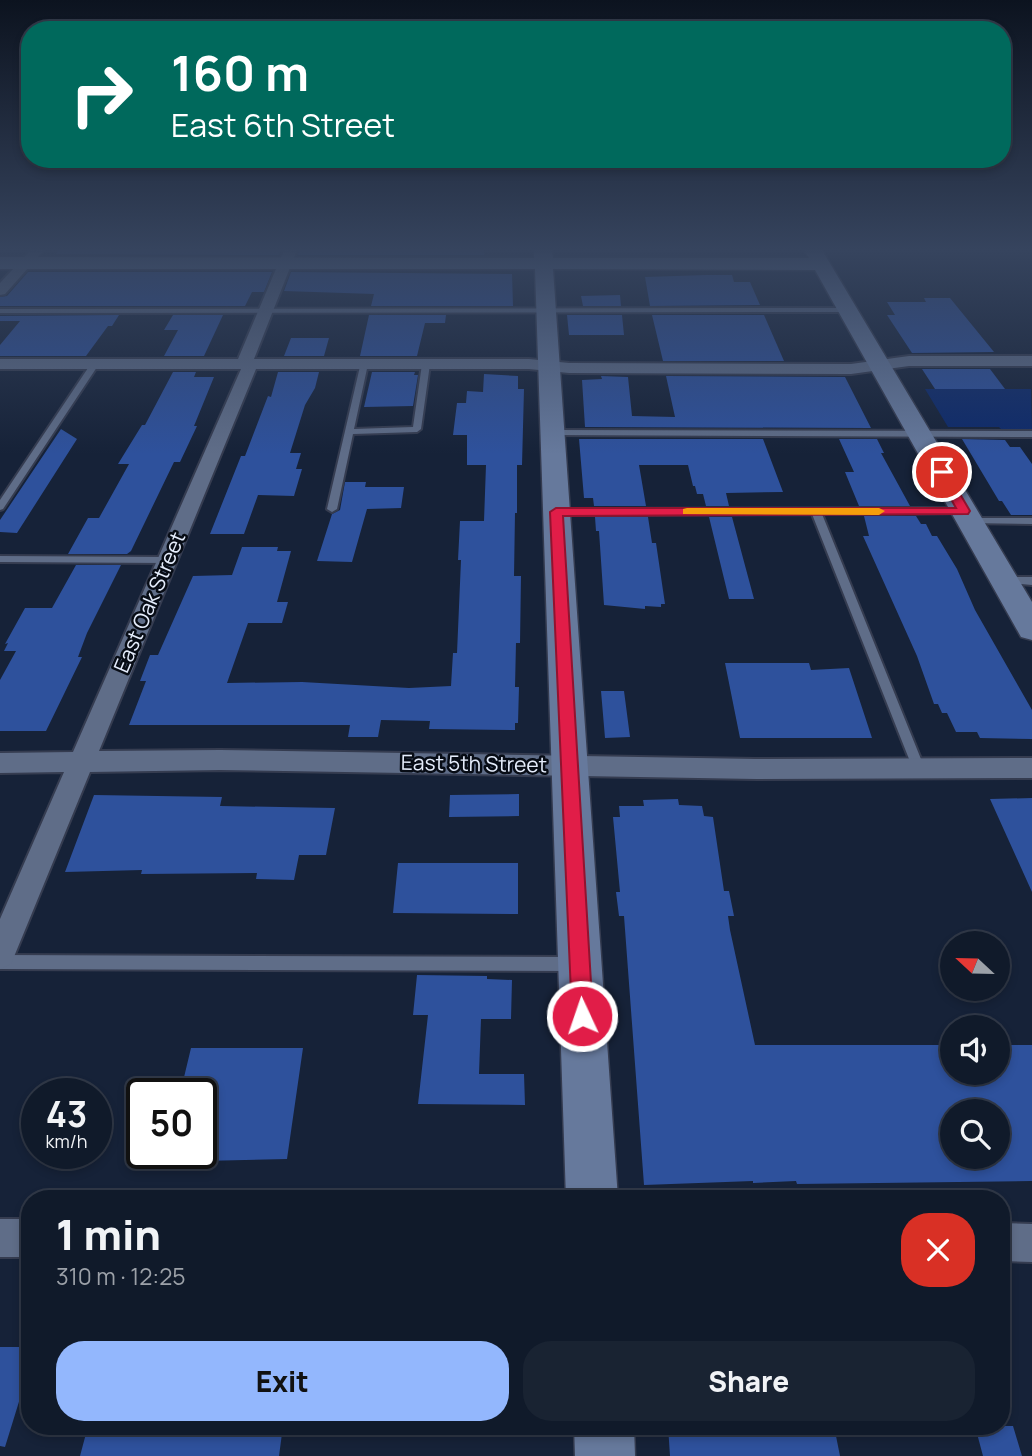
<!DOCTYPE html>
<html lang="en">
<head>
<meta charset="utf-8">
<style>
	body { margin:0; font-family:Manrope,sans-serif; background:#192332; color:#f1f3f6; height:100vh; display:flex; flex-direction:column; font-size:26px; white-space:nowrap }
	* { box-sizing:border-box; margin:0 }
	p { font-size:23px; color:#9ca1a8 }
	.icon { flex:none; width:38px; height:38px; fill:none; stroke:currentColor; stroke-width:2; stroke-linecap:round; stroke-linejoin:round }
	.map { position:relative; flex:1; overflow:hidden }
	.drawer { position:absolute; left:21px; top:1190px; width:989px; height:245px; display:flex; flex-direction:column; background:#101a2a; border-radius:28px; box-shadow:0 4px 10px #0003,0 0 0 2px #303847 }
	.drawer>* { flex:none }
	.top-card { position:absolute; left:21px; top:21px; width:990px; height:147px; border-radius:28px; box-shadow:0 4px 10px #0003,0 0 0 2px #303847; background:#00695c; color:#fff; overflow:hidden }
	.needle { width:46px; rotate:292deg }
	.tools { position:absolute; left:940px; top:931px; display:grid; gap:14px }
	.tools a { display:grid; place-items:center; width:70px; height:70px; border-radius:50%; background:#101a2a; box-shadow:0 4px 10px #0003,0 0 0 2px #303847; font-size:35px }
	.speed { position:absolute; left:21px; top:1078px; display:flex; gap:14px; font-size:35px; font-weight:700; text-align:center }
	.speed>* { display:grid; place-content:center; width:91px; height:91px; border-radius:50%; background:#101a2a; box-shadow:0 4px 10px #0003,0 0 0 2px #303847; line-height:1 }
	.speed small { font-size:18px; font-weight:400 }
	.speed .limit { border:4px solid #111; border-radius:10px; background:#fff; color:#111 }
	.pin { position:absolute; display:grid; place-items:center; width:60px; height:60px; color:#fff; margin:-30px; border:4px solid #fff; border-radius:50%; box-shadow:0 2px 7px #0007 }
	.me { position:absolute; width:77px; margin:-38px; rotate:357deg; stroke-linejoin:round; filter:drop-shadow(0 0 5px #0008) }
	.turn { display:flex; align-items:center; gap:24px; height:147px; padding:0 35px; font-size:32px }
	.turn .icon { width:91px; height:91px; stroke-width:2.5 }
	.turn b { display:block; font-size:49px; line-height:60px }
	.round { display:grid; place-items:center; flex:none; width:74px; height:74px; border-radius:28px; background:#192332 }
	.overview { display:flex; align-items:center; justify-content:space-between; height:119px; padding:0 35px }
	h1 { font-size:42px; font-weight:800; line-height:52px }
	.primary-button { display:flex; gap:14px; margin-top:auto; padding:14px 35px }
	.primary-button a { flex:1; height:80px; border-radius:28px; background:#93b7fd; color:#111; font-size:28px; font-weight:800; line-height:80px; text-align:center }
	.primary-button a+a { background:#192332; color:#f1f3f6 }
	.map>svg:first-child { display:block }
	.green { fill:#0d2a6b }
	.building { fill:#2e519c; fill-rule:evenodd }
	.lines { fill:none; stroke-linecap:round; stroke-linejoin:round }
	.lane-casing { stroke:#353c50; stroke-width:4 }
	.street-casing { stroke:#353c50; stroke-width:4 }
	.secondary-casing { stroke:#353c50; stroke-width:3 }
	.lane { fill:#5f6d88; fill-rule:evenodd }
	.street { fill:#5f6d88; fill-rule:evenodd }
	.secondary { fill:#66799c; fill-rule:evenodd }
	.route { fill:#e11d48; stroke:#92132f; stroke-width:2 }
	.slow { fill:#f59e0b }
	.labels { text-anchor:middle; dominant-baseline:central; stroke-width:5; stroke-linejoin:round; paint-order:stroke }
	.street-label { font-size:21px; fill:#e5edfc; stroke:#070c15 }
</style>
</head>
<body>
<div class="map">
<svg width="1032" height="1456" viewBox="0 0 1032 1456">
	<rect width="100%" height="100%" fill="#162238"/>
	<path class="green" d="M925 389H1031L1032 430H1002L999 427H948Z"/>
	<path class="building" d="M59 250H281L279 255 56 254Z
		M299 250H484V255H298Z
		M28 272H272L264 292H252L245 306H0V297L7 296Z
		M291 272 512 274 513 306H371L374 294 284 291Z
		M706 275H732L734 282H750L760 305 650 306 645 277Z
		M620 295 621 306H583L581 296Z
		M924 298H950L994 352 912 353 887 315H895L887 302H926Z
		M119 315 112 326H108L86 356H0V345L20 321H0V316Z
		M173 315H223L204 356H164L178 330H164Z
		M369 315H446L445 323H425L417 356H360Z
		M567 315H622L624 335H569Z
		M652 315H764L784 361H663Z
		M291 338H329L324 356H284Z
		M922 369H990L1005 389H935Z
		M173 372H196L194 377H214L194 426H197L180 462H174L131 551 127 554H68L88 518H99L129 464H118L142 425H145Z
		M278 372H319L315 388 305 405 290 453H301L296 469H302L294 496 258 495 244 534H210L241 456H245L268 396 271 397Z
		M372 372H415L414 375H418L413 406 364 407Z
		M484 374 518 376V389H524L522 465H517V513H515L514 576H521L520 643H516L515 687H519L518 723H515V730L429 729 430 721 381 720 378 737H348L350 725H129L146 681H140L150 655H158L193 576 232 575 242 547H278L277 551H291L277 602H288L282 623H248L227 683 302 682 409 688 451 686 453 653H457L461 560H458L460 521H484L486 465H467V435H453L457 403H466L467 391 483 392Z
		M601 376 628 377 632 416 675 417 666 376 845 377 871 428 585 427 582 380 602 379Z
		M61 429 77 439 17 533 0 532V520Z
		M579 439H763L783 492 726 493 729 506H706L703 494H697L695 486H693L688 465H639L646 506H594L593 498H584Z
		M839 439H877L884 453H881L910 506H859L845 472H854Z
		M962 439 1005 440 1010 447H1020L1032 464V515H1011L1002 501H999Z
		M345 482H366L365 487H404L401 508 367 509 352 562 317 561 332 514 340 510Z
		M864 516H916L921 524H926L932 536H937L957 569 975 610 1032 710V739L980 738 977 732H956L947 713H942L938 704H934L917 656 863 536H869Z
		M595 517H648L652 543H656L665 604H661V607L645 606V609L604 605 599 531H596Z
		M709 517H732L754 599H729Z
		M76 565H121L87 633 78 657H82L46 731H0V680L16 651H4L8 643 5 644 25 608H52Z
		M725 663H809L811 670 849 668 872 738H740Z
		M601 691H624L630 737 605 738Z
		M519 794V816L449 817 450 795Z
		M94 795 222 797 220 806 335 808 326 855H299L294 880 256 879 257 873 141 874 142 870 65 872Z
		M1032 798V892L990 799Z
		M678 799 679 805 702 806 704 816 713 817 724 891H729L734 916H728L730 930 755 1045H952V1073H998V1045H1032V1181L797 1184 796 1181 753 1183V1181L644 1185 624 916H619L616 892H620L613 817H620L619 806H644L643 800ZM952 1111H998V1157H952Z
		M398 863H518V914L393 913Z
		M417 975 487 976V979L512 980 511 1019H481L479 1074H524L525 1105 418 1104 428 1015H413Z
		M191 1048H303L287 1159 201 1161V1094H180Z
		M0 1347H30V1366L5 1447 0 1446Z
		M88 1426H283L279 1456H80Z
		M668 1426H834L840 1456H670Z
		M975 1426H1013L1022 1456H983Z"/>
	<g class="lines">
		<g class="lane-casing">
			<path id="lane" d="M851 308V312H848L0 313V309Z
				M92 362 99 364 3 509 0 510V500Z
				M361 362 368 364 354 429 413 427 422 364 426 362 430 364 421 429 417 432 353 434 337 509 332 512 327 509Z
				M552 430 1032 431V437L549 435V431Z
				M964 508 969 511 967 513 822 514 925 769 924 773 919 774 914 773 913 769 812 514 556 515 551 512 556 509Z
				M970 518H1032V524L967 523V519Z
				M0 556 167 557 172 560 167 563 0 562Z
				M1004 577H1032V585L1000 582V578Z
				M0 955 572 957 577 959 580 964 577 969 572 971 0 969Z"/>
		</g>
		<g class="street-casing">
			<path id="street" d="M31 250H44L5 294 0 295V283Z
				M284 250H297L254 359H529L569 363 851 364 909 356H1032V366H909L851 374 569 373 529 369H256L99 751 220 750 756 759 1032 758V778L756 779 220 770 90 772 11 964 0 969V919L64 772 0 773V753L73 752 241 369H0V359H238Z
				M0 1219H30V1257H0Z
				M1001 1223 1032 1224V1262L1001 1261Z"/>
		</g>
		<g class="secondary-casing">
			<path id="secondary" d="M534 250H552L553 258H809L804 250H822L1032 602V640L1021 637 815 270 553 269 618 1199H566L535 269H0V257L534 258Z
				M574 1426H634L635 1456H575Z"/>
		</g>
		<use href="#lane" class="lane"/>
		<use href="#street" class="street"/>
		<use href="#secondary" class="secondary"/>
	</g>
	<linearGradient id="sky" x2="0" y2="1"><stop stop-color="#0c131f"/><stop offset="0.55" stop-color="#36445e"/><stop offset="1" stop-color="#36445e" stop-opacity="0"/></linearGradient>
	<rect width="1032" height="454" fill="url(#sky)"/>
	<path class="route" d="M937 470H946L970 511 968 514 563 516 593 1016 590 1023 582 1026 575 1023 572 1016 550 512 556 508H956L936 472Z"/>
	<path class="slow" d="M687 508H879L885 511 879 515 683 514V509Z"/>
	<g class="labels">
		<g class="street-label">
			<text transform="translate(149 602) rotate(-67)">East Oak Street</text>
			<text transform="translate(474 763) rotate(1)">East 5th Street</text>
		</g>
	</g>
</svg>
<div class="tools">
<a><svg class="needle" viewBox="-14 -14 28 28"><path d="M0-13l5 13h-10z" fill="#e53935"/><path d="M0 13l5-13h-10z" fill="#9ca1a8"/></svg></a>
<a><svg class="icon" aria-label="sound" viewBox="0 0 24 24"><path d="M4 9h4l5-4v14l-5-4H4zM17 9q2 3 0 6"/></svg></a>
<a><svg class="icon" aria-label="search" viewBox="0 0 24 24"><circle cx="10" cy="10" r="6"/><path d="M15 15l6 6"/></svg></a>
</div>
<div class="speed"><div>43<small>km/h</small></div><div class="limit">50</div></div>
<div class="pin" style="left:942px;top:472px;background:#d93025"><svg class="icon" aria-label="arrive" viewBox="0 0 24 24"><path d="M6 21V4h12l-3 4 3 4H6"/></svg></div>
<svg class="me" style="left:582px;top:1016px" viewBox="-20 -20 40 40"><circle r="17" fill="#e11d48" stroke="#fff" stroke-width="3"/><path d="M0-11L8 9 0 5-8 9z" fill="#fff"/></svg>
<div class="top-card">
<div class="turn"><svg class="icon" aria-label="right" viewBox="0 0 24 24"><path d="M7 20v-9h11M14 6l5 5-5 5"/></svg><div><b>160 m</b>East 6th Street</div></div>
</div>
<section class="drawer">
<div class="overview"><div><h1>1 min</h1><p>310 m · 12:25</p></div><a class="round" style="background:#d93025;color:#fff"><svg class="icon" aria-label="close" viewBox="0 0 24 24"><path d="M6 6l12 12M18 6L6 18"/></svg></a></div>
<div class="primary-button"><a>Exit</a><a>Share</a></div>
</section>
</div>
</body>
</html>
